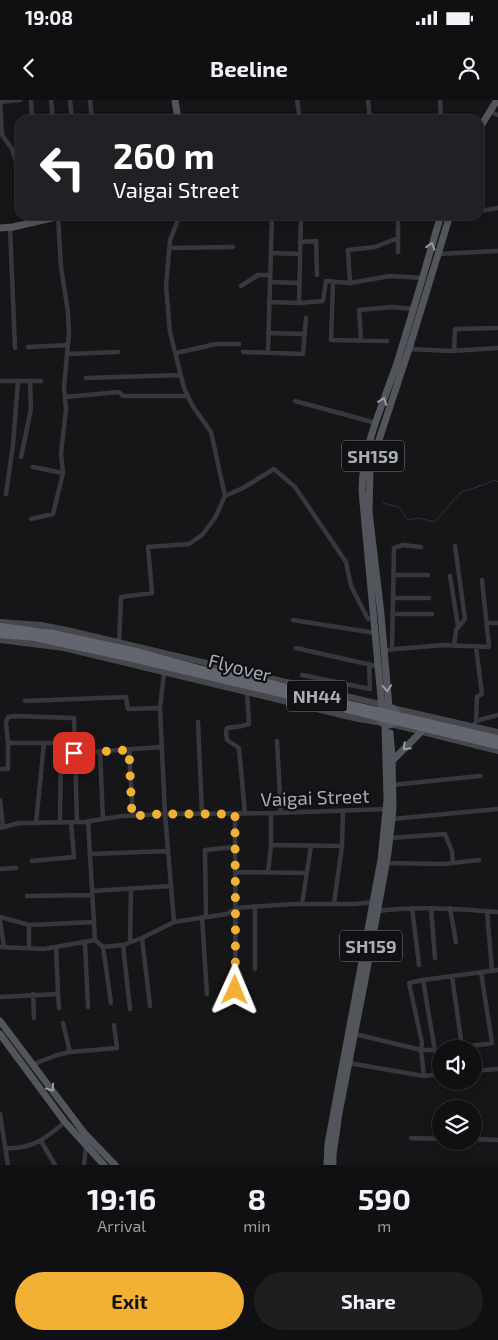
<!DOCTYPE html>
<html lang="en">
<head>
<meta charset="utf-8">
<style>
	body { margin:0; font-family:"Exo 2",sans-serif; background:#1e1e20; color:#f1f3f6; height:100vh; display:flex; flex-direction:column; font-size:19px; white-space:nowrap }
	* { box-sizing:border-box; margin:0 }
	p { font-size:16px; color:#9c9d9f }
	.icon { flex:none; width:28px; height:28px; fill:none; stroke:currentColor; stroke-width:2; stroke-linecap:round; stroke-linejoin:round }
	.map { position:relative; height:1065px; overflow:hidden }
	.panel { display:flex; flex-direction:column; background:#101012; flex:1 }
	.panel>* { flex:none }
	.top-card { position:absolute; left:15px; top:15px; width:469px; height:105px; border-radius:15px; box-shadow:0 2px 8px #0003,0 0 0 1px #303032; background:#202124; color:#fff; overflow:hidden }
	.buttons { position:absolute; left:432px; top:940px; display:grid; gap:10px }
	.buttons a { display:grid; place-items:center; width:50px; height:50px; border-radius:50%; background:#101012; box-shadow:0 2px 8px #0003,0 0 0 1px #303032; font-size:25px }
	.pin { position:absolute; display:grid; place-items:center; width:42px; height:42px; color:#fff; margin:-21px; border-radius:10px; box-shadow:0 2px 8px #0006 }
	.me { position:absolute; width:55px; margin:-28px; rotate:1deg; stroke-linejoin:round; filter:drop-shadow(0 0 4px #0008) }
	.turn { display:flex; align-items:center; gap:18px; height:105px; padding:0 15px; font-size:22px }
	.turn .icon { width:65px; height:65px; stroke-width:2.5 }
	.turn b { display:block; font-size:35px; line-height:42px }
	.eta { display:flex; justify-content:space-evenly; align-items:center; height:85px; text-align:center }
	.eta b { font-size:30px; font-weight:700; line-height:35px }
	.cta { display:flex; gap:10px; margin-top:auto; padding:10px 15px }
	.cta a { flex:1; height:58px; border-radius:30px; background:#f2b134; color:#111; font-size:20px; font-weight:700; line-height:58px; text-align:center }
	.cta a+a { background:#1e1e20; color:#f1f3f6 }
	.status { display:flex; justify-content:space-between; align-items:center; height:35px; padding:0 25px; background:#101012; direction:ltr }
	.status svg { height:14px; fill:currentColor }
	header { display:flex; justify-content:space-between; align-items:center; height:65px; padding:0 15px; background:#101012; font-size:22px; font-weight:700 }
	.map>svg:first-child { display:block }
	.lines { fill:none; stroke-linecap:round; stroke-linejoin:round }
	.stream { stroke:#2c353c; stroke-width:1 }
	.street { stroke:#37383d; stroke-width:4.5 }
	.secondary { stroke:#45474d; stroke-width:6 }
	.primary { stroke:#53555c; stroke-width:7 }
	.highway { stroke:#63666e; stroke-width:8 }
	.highway-bridge { stroke:#63666e; stroke-width:8 }
	.oneway { stroke:#979ba6 }
	.route { stroke:#f2b134; stroke-width:9; stroke-dasharray:0 16.2 }
	.labels { text-anchor:middle; dominant-baseline:central; stroke-width:4.5; stroke-linejoin:round; paint-order:stroke }
	.shield { fill:#111113; stroke:#7b7e86; stroke-width:1 }
	.shield-label { font-size:18px; font-weight:bold; fill:#a8adb8 }
	.street-label { font-size:19px; fill:#a8adb8; stroke:#111113 }
</style>
</head>
<body>
<div class="status"><b>19:08</b><svg viewBox="0 0 49 12"><path d="M0 12V9h3v3zM5 12V6h3v6zM10 12V3h3v9zM15 12V0h3v12zM26 1h20v11H26zM47 4h2v5h-2z"/></svg></div>
<header><svg class="icon" aria-label="back" viewBox="0 0 24 24"><path d="M15 5l-7 7 7 7"/></svg>Beeline<svg class="icon" aria-label="person" viewBox="0 0 24 24"><circle cx="12" cy="8" r="4"/><path d="M4 21q1-7 8-7t8 7"/></svg></header>
<div class="map">
<svg width="498" height="1065" viewBox="0 0 498 1065">
	<rect width="100%" height="100%" fill="#161618"/>
	<g class="lines">
		<path class="stream" d="M383 403 399 407 408 420 419 418 435 422 460 393 496 380 498 382"/>
		<path class="street" d="M0 0 2 35 12 49 20 73
			M31 0 32 20
			M51 0 53 20
			M70 0 72 20
			M90 0 92 20
			M297 0 300 20
			M368 0 370 20
			M440 0 441 20
			M0 2 20 0
			M490 12 498 15
			M479 111 498 108
			M10 127 15 248
			M300 142 316 141 317 175
			M170 148 233 147
			M398 152V115
			M271 153 300 154
			M438 154 498 151
			M270 182 299 183
			M333 183 331 240 387 241
			M350 183 348 150 375 147 398 138
			M241 186 258 175H270
			M269 202 299 203 301 115
			M299 203 323 201 326 181 350 183 390 176 424 178
			M268 233 304 234
			M361 240 359 210 392 207 414 209
			M28 247 68 245
			M409 249 451 251 498 248
			M454 250 455 229 497 228
			M243 252 303 254 306 218
			M268 252 272 115
			M176 253 216 244H239
			M68 254 118 252
			M86 278 181 275
			M0 281H41
			M65 297 119 292 123 296H188
			M295 301 376 323
			M21 357 31 309 30 281
			M33 367 63 373
			M6 394 13 345 18 281
			M225 396 243 388 274 369 295 387 346 462 351 486 368 519
			M31 419 53 414 63 373 61 354 66 309 64 287 69 233 68 212 61 167 58 116
			M394 475H428
			M450 476 458 526
			M394 498H429
			M393 514H432
			M293 520 375 533
			M487 523H498
			M119 545 121 497 152 493 148 447 189 444 202 435 215 418 225 396 211 332 192 305 184 288 170 232 166 186 170 140 178 120V115
			M454 546 456 530 465 519 455 446
			M296 548 380 567
			M392 549 394 448 403 445 421 447
			M384 550 444 545 489 547 482 480
			M164 573 160 608 165 714 174 822
			M302 575 370 589 369 564
			M25 601 126 597 128 609 160 608
			M476 621 498 615
			M198 622 202 714
			M474 626 476 621 477 597 482 594 476 547
			M277 641 281 713
			M129 650 133 716
			M100 652 103 719
			M74 653 162 647
			M0 669H8V643
			M392 685 480 676
			M0 700 3 727
			M245 714 239 648 227 640 226 631 227 628 242 626 249 624 247 592
			M392 719 498 709
			M88 721 95 840
			M60 722 61 643H8L6 623 8 617 15 616 74 618 77 722
			M36 723 44 643
			M0 728 19 723 84 722 122 716 161 714 276 713 387 709
			M390 738 445 734 452 751 453 763
			M271 745 342 746
			M90 754 168 751
			M32 761 74 757 71 722
			M386 763 444 764 479 760
			M0 769 16 768
			M236 772 306 773
			M268 772 271 745V713
			M92 791 171 786
			M27 796 92 795
			M302 804 311 746
			M334 804 342 746 343 711
			M412 808 419 865
			M431 808 435 858
			M450 808 456 842
			M378 811C418 806 458 809 498 812
			M487 811 492 871
			M0 817 29 825 94 822
			M202 817 207 894
			M206 817 205 750 235 747
			M0 820 4 847
			M142 838 150 906
			M130 842 131 789
			M85 843 88 907
			M123 845 130 909
			M0 847 44 849 95 840 103 847 123 845 142 838 174 822 227 814 236 808 293 804H354L375 802
			M103 847 111 903
			M29 848V825
			M255 869V806
			M452 876 462 947
			M423 880 435 951
			M235 890C236 831 235 773 235 714
			M33 894 34 918
			M58 894 59 908
			M0 897 58 894 56 847
			M63 923 70 952
			M355 934 421 950H441
			M451 949 492 943 481 872
			M349 963 424 976 441 974
			M34 964 57 955 70 952 117 948 114 925
			M474 971 498 969
			M424 976 421 950 422 943 409 883 423 880 498 870
			M0 1014 8 1065
			M411 1038 441 1039
			M474 1039 498 1040
			M41 1041 55 1065
			M5 1048C32 1050 46 1038 65 1022
			M84 1065 86 1046 88 1045"/>
		<path class="secondary" d="M0 522 41 525 67 530 384 605
			M0 540 64 548 358 619 383 623
			M392 608 498 632
			M391 624 498 651"/>
		<path class="primary" d="M175 0 178 20
			M479 29 497 0
			M0 128 13 127 65 115
			M379 616a9 9 0 1 1 18 0a9 9 0 1 1-18 0Z
			M389 607 381 514 369 412 370 367 409 249 450 115
			M382 609 362 391C362 348 382 307 396 266 412 216 426 165 441 115
			M392 661 421 632
			M0 921 85 1034 115 1065
			M0 934 65 1022 104 1065
			M327 1065 328 1044 337 995 381 760 387 700 385 624
			M333 1065V1055L339 1013 364 885 388 753 393 709 392 657 390 633"/>
		<path class="highway" d="M0 527 53 534 136 552
			M0 534 34 537 133 558
			M455 635 498 645"/>
		<path class="highway-bridge" d="M136 552 203 570 249 578 342 603 498 639
			M133 558 455 635"/>
	</g>
	<defs><path id="oneway-chevron" d="M-2-3.5L2.5 0L-2 3.5" fill="none" stroke-width="1.6" stroke-linecap="round" stroke-linejoin="round" transform="scale(1.25)"/></defs>
	<g class="oneway">
		<use href="#oneway-chevron" transform="translate(431 146) rotate(-73)"/>
		<use href="#oneway-chevron" transform="translate(383 301) rotate(-70)"/>
		<use href="#oneway-chevron" transform="translate(387 588) rotate(86)"/>
		<use href="#oneway-chevron" transform="translate(406 647) rotate(135)"/>
		<use href="#oneway-chevron" transform="translate(51 988) rotate(54)"/>
	</g>
	<g class="lines">
		<path class="route" d="M74 653 129 650 132 716 161 714H235C235 773 236 831 235 890"/>
	</g>
	<g class="labels">
		<g class="shield">
			<rect x="342" y="340.5" width="62" height="31" rx="4"/>
			<rect x="287" y="580.5" width="60" height="31" rx="4"/>
			<rect x="340" y="830.5" width="62" height="31" rx="4"/>
		</g>
		<g class="shield-label">
			<text x="373" y="356">SH159</text>
			<text x="317" y="596">NH44</text>
			<text x="371" y="846">SH159</text>
		</g>
		<g class="street-label">
			<text transform="translate(240 567) rotate(14)">Flyover</text>
			<text transform="translate(315 697) rotate(-2)">Vaigai Street</text>
		</g>
	</g>
</svg>
<div class="buttons">
<a><svg class="icon" aria-label="sound" viewBox="0 0 24 24"><path d="M4 9h4l5-4v14l-5-4H4zM17 9q2 3 0 6"/></svg></a>
<a><svg class="icon" aria-label="layers" viewBox="0 0 24 24"><path d="M12 4l9 5-9 5-9-5zM3 14l9 5 9-5"/></svg></a>
</div>
<div class="pin" style="left:74px;top:653px;background:#d93025"><svg class="icon" aria-label="arrive" viewBox="0 0 24 24"><path d="M6 21V4h12l-3 4 3 4H6"/></svg></div>
<svg class="me" style="left:235px;top:890px" viewBox="-20 -20 40 40"><path d="M0-17L14 15 0 8-14 15z" fill="#f2b134" stroke="#fff" stroke-width="4"/></svg>
<div class="top-card">
<div class="turn"><svg class="icon" aria-label="left" viewBox="0 0 24 24"><path d="M17 20v-9H6M10 6l-5 5 5 5"/></svg><div><b>260 m</b>Vaigai Street</div></div>
</div>
</div>
<section class="panel">
<div class="eta">
<div><b>19:16</b><p>Arrival</p></div>
<div><b>8</b><p>min</p></div>
<div><b>590</b><p>m</p></div>
</div>
<div class="cta"><a>Exit</a><a>Share</a></div>
</section>
</body>
</html>
